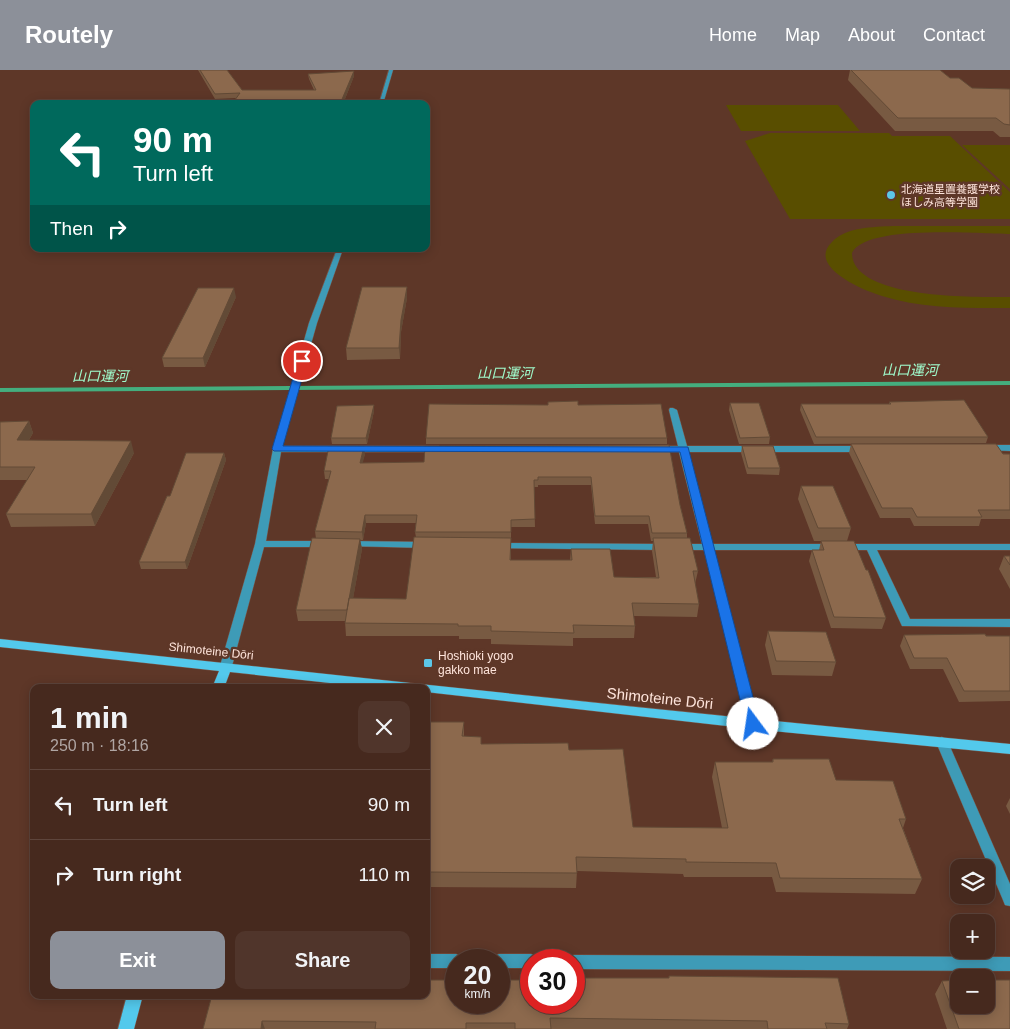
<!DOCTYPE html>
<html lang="en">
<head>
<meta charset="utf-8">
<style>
	body { margin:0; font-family:Helvetica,"Noto Sans JP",sans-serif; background:#50352b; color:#f1f3f6; height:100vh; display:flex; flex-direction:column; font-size:19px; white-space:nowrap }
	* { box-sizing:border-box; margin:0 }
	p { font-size:16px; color:#b0a6a4 }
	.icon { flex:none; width:28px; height:28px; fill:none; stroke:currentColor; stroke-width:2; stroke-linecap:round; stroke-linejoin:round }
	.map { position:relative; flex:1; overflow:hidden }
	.panel { position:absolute; left:30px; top:614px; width:400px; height:315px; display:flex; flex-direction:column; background:#46291e; border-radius:10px; box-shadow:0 2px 12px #0003,0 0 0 1px #5e453c }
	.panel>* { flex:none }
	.guide { position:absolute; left:30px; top:30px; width:400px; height:152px; border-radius:10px; box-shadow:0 2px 12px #0003,0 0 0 1px #5e453c; background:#00695c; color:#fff; overflow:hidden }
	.buttons { position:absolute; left:950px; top:789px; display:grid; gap:10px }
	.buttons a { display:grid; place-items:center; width:45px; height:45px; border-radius:10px; background:#46291e; box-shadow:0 2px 12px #0003,0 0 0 1px #5e453c; font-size:25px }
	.speed { position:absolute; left:445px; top:879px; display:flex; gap:10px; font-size:25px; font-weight:700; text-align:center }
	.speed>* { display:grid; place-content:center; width:65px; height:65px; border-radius:50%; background:#46291e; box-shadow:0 2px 12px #0003,0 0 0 1px #5e453c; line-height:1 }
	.speed small { font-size:12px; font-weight:400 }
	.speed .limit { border:8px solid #d22; background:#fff; color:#111 }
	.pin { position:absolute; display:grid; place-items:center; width:42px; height:42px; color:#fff; margin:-21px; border:2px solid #fff; border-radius:50%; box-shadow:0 1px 5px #0007 }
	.me { position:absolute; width:55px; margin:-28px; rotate:346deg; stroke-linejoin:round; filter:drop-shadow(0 0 4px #0008) }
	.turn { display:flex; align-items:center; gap:18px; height:105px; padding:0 20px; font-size:22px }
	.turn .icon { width:65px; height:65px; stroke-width:2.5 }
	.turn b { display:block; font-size:35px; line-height:42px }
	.then { display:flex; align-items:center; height:48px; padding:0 20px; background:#0003; gap:10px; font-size:19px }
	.round { display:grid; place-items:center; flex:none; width:52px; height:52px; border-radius:10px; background:#50352b }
	.overview { display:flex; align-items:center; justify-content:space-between; height:85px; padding:0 20px }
	h1 { font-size:30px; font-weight:700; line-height:38px }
	.primary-button { display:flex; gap:10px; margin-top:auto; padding:10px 20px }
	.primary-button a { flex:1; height:58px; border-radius:10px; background:#8c9099; color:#fff; font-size:20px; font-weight:700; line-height:58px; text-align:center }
	.primary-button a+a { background:#50352b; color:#f1f3f6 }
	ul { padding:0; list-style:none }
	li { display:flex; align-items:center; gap:15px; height:70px; padding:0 20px; border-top:1px solid #5e453c }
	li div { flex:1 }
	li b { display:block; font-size:19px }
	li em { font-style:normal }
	header { display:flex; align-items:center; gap:30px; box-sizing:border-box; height:70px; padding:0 25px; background:#8c9099; color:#fff }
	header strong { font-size:24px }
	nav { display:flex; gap:28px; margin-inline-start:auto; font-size:18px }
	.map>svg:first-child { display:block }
	.green { fill:#594e00 }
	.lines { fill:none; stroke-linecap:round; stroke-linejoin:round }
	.stream { fill:#44ae7e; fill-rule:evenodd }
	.street-casing { stroke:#7b5648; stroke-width:1 }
	.secondary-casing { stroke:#7b5648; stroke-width:1 }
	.street { fill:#3e9bb7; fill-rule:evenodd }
	.secondary { fill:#53c9ec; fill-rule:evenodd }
	.wall { fill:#785a42; fill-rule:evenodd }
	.shaded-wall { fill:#624a36 }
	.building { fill:#8c694d; stroke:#624a36 }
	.route { fill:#1a73e8; stroke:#114b97 }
	.poi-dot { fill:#5cc7e8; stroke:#5e3728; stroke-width:2 }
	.labels { text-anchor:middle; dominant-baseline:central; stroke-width:5; stroke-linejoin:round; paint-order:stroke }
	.far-poi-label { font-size:11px; fill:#fee4db; stroke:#5e3728; text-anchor:start }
	.street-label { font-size:12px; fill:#fee4db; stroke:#5e3728 }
	.poi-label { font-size:12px; fill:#fee4db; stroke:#5e3728; text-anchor:start }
	.water-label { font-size:14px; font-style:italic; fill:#9ffacb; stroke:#5e3728 }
	.near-street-label { font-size:15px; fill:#fee4db; stroke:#5e3728 }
</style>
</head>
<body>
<header>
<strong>Routely</strong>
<nav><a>Home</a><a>Map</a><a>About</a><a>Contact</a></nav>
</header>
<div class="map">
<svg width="1010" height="959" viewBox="0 0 1010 959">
	<rect width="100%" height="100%" fill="#5e3728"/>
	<path class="green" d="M726 35H838L860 61H741Z
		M770 63H889L892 66H950L1010 122V149H790L745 71Z
		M962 75H1010V119Z
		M893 156H1010V164C978 164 866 154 852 183 852 230 979 227 1010 227V238C967 238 924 239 882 226 865 221 806 197 832 172 846 157 873 157 893 156Z"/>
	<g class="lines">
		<path class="stream" d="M1010 311V315L0 322V318Z"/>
		<g class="street-casing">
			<path id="street" d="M389 0H393L383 34H379Z
				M337 179H343L317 253 282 376H439L443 379 439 382H281L266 471H324L329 474 324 477H264L232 596 230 599H222L220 596 255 474 273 379 309 253Z
				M670 338H673L677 340 687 376H862L866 379 862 382H688L712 474H1010V480H877L910 549H1010V557L902 556 867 480H714L759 654 757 657 753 659 749 657 704 480H679L674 477 679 474H702L679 382H656L652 379 656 376H678L669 340Z
				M986 375H1010V381L983 380 982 378 983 376Z
				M349 471 427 472 432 475 427 478 345 476 344 474Z
				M499 473 664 474 669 477 664 480 495 478 494 476 495 474Z
				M942 667 946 669 948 672 1010 814V836L1005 835 1003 830 936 672 938 669Z
				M426 884H456L461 886 463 890H456V898H426Z
				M499 884H531L536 886 538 890H531V898H499V890H492L494 886Z
				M574 885 1010 887V901L574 899V890H567L569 887Z"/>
		</g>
		<g class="secondary-casing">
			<path id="secondary" d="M0 569C336 605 672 642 1010 674V684L753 659 426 622V618H376L230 602 224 618H212L219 601 0 577Z
				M127 925H143L134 959H118Z"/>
		</g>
		<use href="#street" class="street"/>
		<use href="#secondary" class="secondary"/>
	</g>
	<path class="wall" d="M198 0H227L242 20H314L309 9 308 4 354 6 343 34H232L236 28 215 29Z
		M850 0H940L950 8 972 18 1010 19V67H1000L993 61H895L848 10Z
		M407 217V228L401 262 400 289 347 290 346 278Z
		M236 227 205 297H164L162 288Z
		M889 332 988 367 986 373 814 374 800 340 801 334H889Z
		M730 333 770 367 769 374H739L729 340Z
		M374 341 367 374H332L331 368Z
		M29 351 33 363 29 370 134 383 95 456 11 457 6 444 27 410H0V352Z
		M426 368H667V374H426Z
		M851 374 1010 384V449H981L979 456H914L910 448H880L849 383Z
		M669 375 680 435 687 463V468L698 501 695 514 699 534 697 547 634 546 635 556 634 568H573V576L491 574V569H459V566H346L345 551H298L296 540 316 469 315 461 329 409H325L324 401 365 384 362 393 424 392ZM538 415H591L595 454H648L651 471H653L652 481 656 507H614L571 479 570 490H511V457H535L534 417H538ZM366 453H416L415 462 416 467 406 529 353 528 362 479 360 470H363Z
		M742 376 780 398 779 405 747 404 741 383Z
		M224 383 226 390 187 499H141L139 492 170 426Z
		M801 416 851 458 847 471 886 548 882 559 831 558 809 491 812 480H819L821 471H814L798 429Z
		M1004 486H1010V519L999 499Z
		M768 561 836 592 832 606 772 605 765 575Z
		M904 565 1010 566V631L959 632 943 599H910L900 576Z
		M426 652H464V666L481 674 569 680 633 757 722 758 712 707 715 692H772L773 689 836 710 906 749 903 758 922 809 915 824 776 822 772 807H684L683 804 577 801 576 818 426 817Z
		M1010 728V744L1006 736Z
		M669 906 849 954 847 959H203L212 925 531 932 669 908Z
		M942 911 1010 959H947L935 924Z"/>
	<path class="shaded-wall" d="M354 1V6L343 34H340Z
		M407 217V228L401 262 400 289 399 278 401 250Z
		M234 218 236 227 205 297 203 288Z
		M374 335V341L367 374 366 368Z
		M29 351 33 363 22 382 17 370Z
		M131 371 134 383 95 456 91 444Z
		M364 376 365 384 361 400 360 393Z
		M224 383 226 390 187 499 185 492Z
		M365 445 366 453 363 470 362 462Z
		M360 469 362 479 349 551 347 540Z
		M262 951 265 959H261Z"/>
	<path class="building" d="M200 0H227L242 20H316L308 4 354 1 340 34H232L240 23 215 24Z
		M851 0H940L950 8H959L972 18 1010 19V55L1004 54 996 48H898Z
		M362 217H407L401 250 399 278H346Z
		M198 218H234L203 288H162Z
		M964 330 988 367H816L801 334H891L889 332Z
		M578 331V335L661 334 667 368H426L429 334 548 335V332Z
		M730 333H759L770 367 740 368Z
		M374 335 366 368H331L337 336Z
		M29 351 17 370 131 371 91 444H6L35 397H0V352Z
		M851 374H996L1003 384H1010V440H978L982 447H917L912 438H882Z
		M669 375 680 435 687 463H652L649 446H595L591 407H538V410H534L535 449 511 450V462H415L417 445H365L362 462 315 461 331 401H324L329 376H364L360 393 424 392 425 376Z
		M742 376H773L780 398H748Z
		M186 383H224L185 492H139L167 426H170Z
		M801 416H833L851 458H818Z
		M414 467 511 468 510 490H572L571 479H610L614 507 659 508 653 468H690L698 501H693L699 534 632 533 635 556 573 555 574 563 491 561V556H458V554L345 553 349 528 406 529Z
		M312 468 360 469 347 540H296Z
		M821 471H854L866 500H868L886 548 834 547 812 480H824Z
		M1004 486H1010V495Z
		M768 561 826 562 836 592 776 591Z
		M985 564 986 566H1010V621H964L947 588H914L904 565Z
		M426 652H464L462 666 481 667V674L568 673 569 680 623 679 633 757 728 758 715 692H773V689H829L836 710 893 711 906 749H899L922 809 780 808 776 793 686 792V789L576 787 577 803 426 802Z
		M669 906 838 908 849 954 825 953 827 959H768L767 951 550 948 551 959H515V953H466V959H375L376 952 262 951 261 959H203L212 925H426V910H456V932H499V910H531V932H574V908H669Z
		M959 910V935H986V910H1010V959H959L942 911Z"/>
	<path class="route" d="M302 288 307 291 283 376 688 377 760 654 757 658 753 659 748 658 746 654 680 382 274 381 272 379 298 291Z"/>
	<g class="poi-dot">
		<circle cx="891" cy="125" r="5"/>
		<rect x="423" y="588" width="10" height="10" rx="2.5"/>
	</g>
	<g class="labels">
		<g class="far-poi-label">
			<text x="901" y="119">北海道星置養護学校<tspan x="901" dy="13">ほしみ高等学園</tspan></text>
		</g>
		<g class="street-label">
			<text transform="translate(211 581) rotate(6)">Shimoteine Dōri</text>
		</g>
		<g class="poi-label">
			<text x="438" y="586">Hoshioki yogo<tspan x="438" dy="14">gakko mae</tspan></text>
		</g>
		<g class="water-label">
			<text x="910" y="300">山口運河</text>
			<text x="505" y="303">山口運河</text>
			<text x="100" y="306">山口運河</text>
		</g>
		<g class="near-street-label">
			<text transform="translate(660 628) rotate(6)">Shimoteine Dōri</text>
		</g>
	</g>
</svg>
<div class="buttons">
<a><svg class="icon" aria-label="layers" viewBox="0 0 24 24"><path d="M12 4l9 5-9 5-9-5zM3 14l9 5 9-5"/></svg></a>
<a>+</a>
<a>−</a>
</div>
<div class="speed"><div>20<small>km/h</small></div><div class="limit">30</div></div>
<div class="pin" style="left:302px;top:291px;background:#d93025"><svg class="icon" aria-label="arrive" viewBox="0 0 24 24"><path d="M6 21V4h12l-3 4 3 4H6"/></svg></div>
<svg class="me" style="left:753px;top:654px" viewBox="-20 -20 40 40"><circle r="19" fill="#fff"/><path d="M0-13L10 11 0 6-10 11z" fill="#1a73e8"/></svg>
<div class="guide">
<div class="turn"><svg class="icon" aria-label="left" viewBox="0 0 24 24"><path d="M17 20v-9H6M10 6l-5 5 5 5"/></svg><div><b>90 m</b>Turn left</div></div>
<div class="then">Then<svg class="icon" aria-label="right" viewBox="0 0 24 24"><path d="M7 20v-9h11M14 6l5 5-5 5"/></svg></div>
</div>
<section class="panel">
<div class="overview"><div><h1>1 min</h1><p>250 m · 18:16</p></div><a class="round"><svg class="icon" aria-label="close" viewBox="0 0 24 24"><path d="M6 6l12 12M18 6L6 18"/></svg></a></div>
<ul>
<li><svg class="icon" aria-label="left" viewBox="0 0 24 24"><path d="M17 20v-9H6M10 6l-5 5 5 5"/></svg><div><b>Turn left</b></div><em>90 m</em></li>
<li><svg class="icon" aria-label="right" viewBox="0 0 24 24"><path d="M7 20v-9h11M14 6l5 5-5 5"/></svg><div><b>Turn right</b></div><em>110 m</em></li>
</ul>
<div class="primary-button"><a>Exit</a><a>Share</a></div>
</section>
</div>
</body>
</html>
